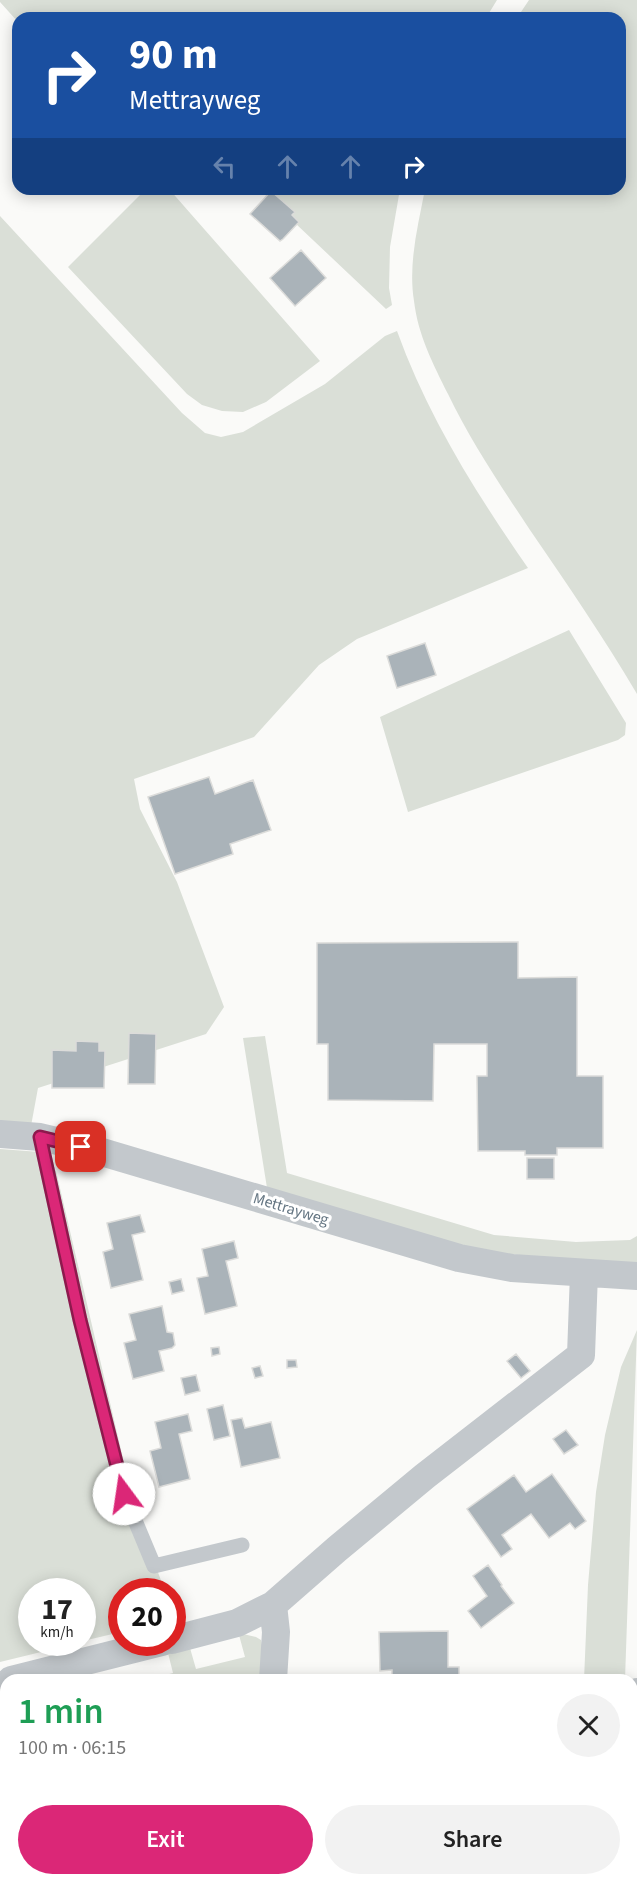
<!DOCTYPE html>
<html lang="en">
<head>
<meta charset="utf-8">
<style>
	body { margin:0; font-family:"Source Sans 3",sans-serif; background:#f2f2f2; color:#222; height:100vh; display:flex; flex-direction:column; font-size:22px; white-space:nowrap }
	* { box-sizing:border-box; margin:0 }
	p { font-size:20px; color:#767676 }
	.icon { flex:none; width:33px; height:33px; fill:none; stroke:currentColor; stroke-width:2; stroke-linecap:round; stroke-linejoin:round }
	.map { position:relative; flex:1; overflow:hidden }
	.side { position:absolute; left:0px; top:1674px; width:638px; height:212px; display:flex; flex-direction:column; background:#fff; border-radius:18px 18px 0 0; box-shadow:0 3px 15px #0003 }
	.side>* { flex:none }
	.hud { position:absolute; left:12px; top:12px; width:614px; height:183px; border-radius:18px; box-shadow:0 3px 15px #0003; background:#1a4fa0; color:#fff; overflow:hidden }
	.speed { position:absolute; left:18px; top:1578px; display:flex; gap:12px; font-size:30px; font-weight:700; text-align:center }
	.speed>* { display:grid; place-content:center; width:78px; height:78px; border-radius:50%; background:#fff; box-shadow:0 3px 15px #0003; line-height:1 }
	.speed small { font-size:15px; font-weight:400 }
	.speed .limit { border:9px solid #d22; background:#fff; color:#111 }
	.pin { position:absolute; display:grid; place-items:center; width:51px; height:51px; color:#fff; margin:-26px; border-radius:12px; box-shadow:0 3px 9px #0006 }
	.me { position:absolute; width:66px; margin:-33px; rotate:346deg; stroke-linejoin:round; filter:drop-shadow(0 0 4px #0008) }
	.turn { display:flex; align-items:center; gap:21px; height:126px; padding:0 18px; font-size:27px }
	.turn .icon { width:78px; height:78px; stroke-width:2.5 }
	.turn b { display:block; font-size:42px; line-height:51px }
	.lanes { display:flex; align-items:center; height:57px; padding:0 18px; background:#0003; justify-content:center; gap:30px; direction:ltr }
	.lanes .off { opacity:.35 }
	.round { display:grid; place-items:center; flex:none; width:63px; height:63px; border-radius:32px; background:#f2f2f2 }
	.headline { display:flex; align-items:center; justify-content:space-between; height:102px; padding:0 18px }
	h1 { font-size:36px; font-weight:600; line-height:45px; color:#1e9e55 }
	.action { display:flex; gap:12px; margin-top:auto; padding:12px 18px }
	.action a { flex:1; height:69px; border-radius:36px; background:#db2777; color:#fff; font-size:24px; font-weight:600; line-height:69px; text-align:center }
	.action a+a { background:#f2f2f2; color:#222 }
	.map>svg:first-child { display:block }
	.green { fill:#dadfd7 }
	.building { fill:#aab3b9; stroke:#dcdcda; stroke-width:1.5 }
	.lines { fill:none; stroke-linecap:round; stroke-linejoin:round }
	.service { stroke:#c3c8cc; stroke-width:15 }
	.minor { stroke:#c3c8cc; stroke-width:28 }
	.route-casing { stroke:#8e194d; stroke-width:15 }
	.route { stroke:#db2777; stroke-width:10 }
	.labels { text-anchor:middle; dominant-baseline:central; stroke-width:6; stroke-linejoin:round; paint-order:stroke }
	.street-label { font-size:16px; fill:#657683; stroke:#fff }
</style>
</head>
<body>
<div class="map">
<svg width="637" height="1885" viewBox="0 0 637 1885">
	<rect width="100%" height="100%" fill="#fafaf8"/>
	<path class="green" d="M0 0H497L486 18H18V22L0 2Z
		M529 0H637V694C604 638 567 584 530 530 501 486 471 442 448 394 433 364 418 335 414 301 408 263 418 226 425 189H620V18H517Z
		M146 189H169L320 361 266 402 243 412 222 411 202 405 187 394 68 267Z
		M259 189H400L390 247 389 288 392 305 386 309Z
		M0 216 182 413 205 433 221 437 243 432 325 384 385 336 397 331C428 417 476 493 528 568L357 639 319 665 254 737 134 779 140 809 177 882 224 1007 206 1034 38 1088 31 1126 0 1123Z
		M569 630 626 723 625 735 618 740 408 812 380 717Z
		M265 1036 287 1173 494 1235 576 1242 630 1240 637 1236V1265L485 1252 267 1188 243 1038Z
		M0 1149 40 1152 56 1171 136 1514 165 1591 122 1592 121 1632 83 1641 82 1592H32V1642L78 1643 0 1662Z
		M637 1330 625 1680H584L588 1585 596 1492 605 1435 621 1367Z
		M243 1634 256 1637 261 1640 268 1680H147L173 1673 168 1653 190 1648 196 1669 245 1657 239 1635Z
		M6 1716V1784H0V1717Z
		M0 1818H6V1859H0Z
		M0 1873H6V1880H253L259 1881 264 1885H0Z
		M284 1880H618V1885H284Z"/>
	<path class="building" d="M271 191 295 212 292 215 299 222 283 239 280 241 250 214Z
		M301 250 326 278 295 306 270 278Z
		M425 643 436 675 397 688 387 656Z
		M209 777 215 794 253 780 271 830 230 844 233 854 175 874 148 797Z
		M518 942V978L577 977V1076H603V1148H557V1155H525V1151H478L477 1076H487V1044H434L433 1101 328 1100V1044H317V943Z
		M129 1033 156 1034 155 1084H128Z
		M76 1041 99 1042V1051H105L104 1088H52V1050L76 1051Z
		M527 1158H554V1179H527Z
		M140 1215 145 1232 132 1235 143 1280 111 1288 103 1252 113 1249 107 1223Z
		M234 1241 238 1258 226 1261 237 1306 205 1314 197 1278 208 1276 202 1249Z
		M181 1279 184 1291 172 1294 169 1282Z
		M162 1306 167 1332 173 1333 175 1345 172 1348 159 1351 164 1371 133 1379 124 1343 136 1340 129 1314Z
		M219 1347 220 1354 212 1356 211 1348Z
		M516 1354 530 1371 521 1378 507 1361Z
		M287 1360H296L297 1367 287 1368Z
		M260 1366 263 1376 255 1378 252 1368Z
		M196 1375 200 1391 185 1395 181 1378Z
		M223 1405 230 1436 214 1440 207 1409Z
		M188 1414 192 1431 179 1434 190 1479 159 1487 150 1451 161 1448 155 1422Z
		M242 1418 245 1428 271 1422 280 1458 241 1467 231 1420Z
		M566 1430 578 1445 564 1454 553 1439Z
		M552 1474 586 1521 575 1529 570 1523 549 1538 531 1514 502 1535 512 1549 501 1557 467 1509 514 1475 526 1492Z
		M488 1565 502 1585 501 1586 514 1603 481 1628 468 1611 487 1596 473 1576Z
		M448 1631V1667H459V1680H392V1670L380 1671 379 1632Z"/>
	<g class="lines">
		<path class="service" d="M40 1137 80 1320 124 1494 154 1566 242 1545"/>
		<path class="minor" d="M0 1134 40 1137 95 1150 459 1258 512 1268 637 1276
			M273 1605 276 1632 273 1680
			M172 1640 237 1623 273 1605 337 1549 425 1476 581 1355 584 1273
			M11 1680 162 1642
			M632 1802 637 1692
			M270 1880V1885
			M627 1885 628 1880"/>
	</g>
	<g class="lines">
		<g class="route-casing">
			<path id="route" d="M81 1147 40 1137 80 1320 124 1494"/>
		</g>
		<use href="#route" class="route"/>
	</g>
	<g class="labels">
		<g class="street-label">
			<text transform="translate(291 1209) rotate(17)">Mettrayweg</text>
		</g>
	</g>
</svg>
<div class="speed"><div>17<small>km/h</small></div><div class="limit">20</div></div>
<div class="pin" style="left:81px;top:1147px;background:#d93025"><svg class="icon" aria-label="arrive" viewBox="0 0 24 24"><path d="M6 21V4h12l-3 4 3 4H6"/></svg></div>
<svg class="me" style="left:124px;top:1494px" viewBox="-20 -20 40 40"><circle r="19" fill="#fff"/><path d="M0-13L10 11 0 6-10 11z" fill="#db2777"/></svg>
<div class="hud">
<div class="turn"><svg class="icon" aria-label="right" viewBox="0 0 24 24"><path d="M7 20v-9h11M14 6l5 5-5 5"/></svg><div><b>90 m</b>Mettrayweg</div></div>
<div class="lanes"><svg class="icon off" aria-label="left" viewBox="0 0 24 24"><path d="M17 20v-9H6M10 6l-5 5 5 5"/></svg><svg class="icon off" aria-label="ahead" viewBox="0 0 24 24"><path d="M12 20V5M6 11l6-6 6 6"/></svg><svg class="icon off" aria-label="ahead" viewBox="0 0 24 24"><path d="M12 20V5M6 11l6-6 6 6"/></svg><svg class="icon" aria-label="right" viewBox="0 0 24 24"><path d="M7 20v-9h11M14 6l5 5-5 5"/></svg></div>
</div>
<section class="side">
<div class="headline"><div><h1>1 min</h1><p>100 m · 06:15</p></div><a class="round"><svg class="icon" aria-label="close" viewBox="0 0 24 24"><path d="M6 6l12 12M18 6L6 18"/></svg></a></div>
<div class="action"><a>Exit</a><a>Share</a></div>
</section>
</div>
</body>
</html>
